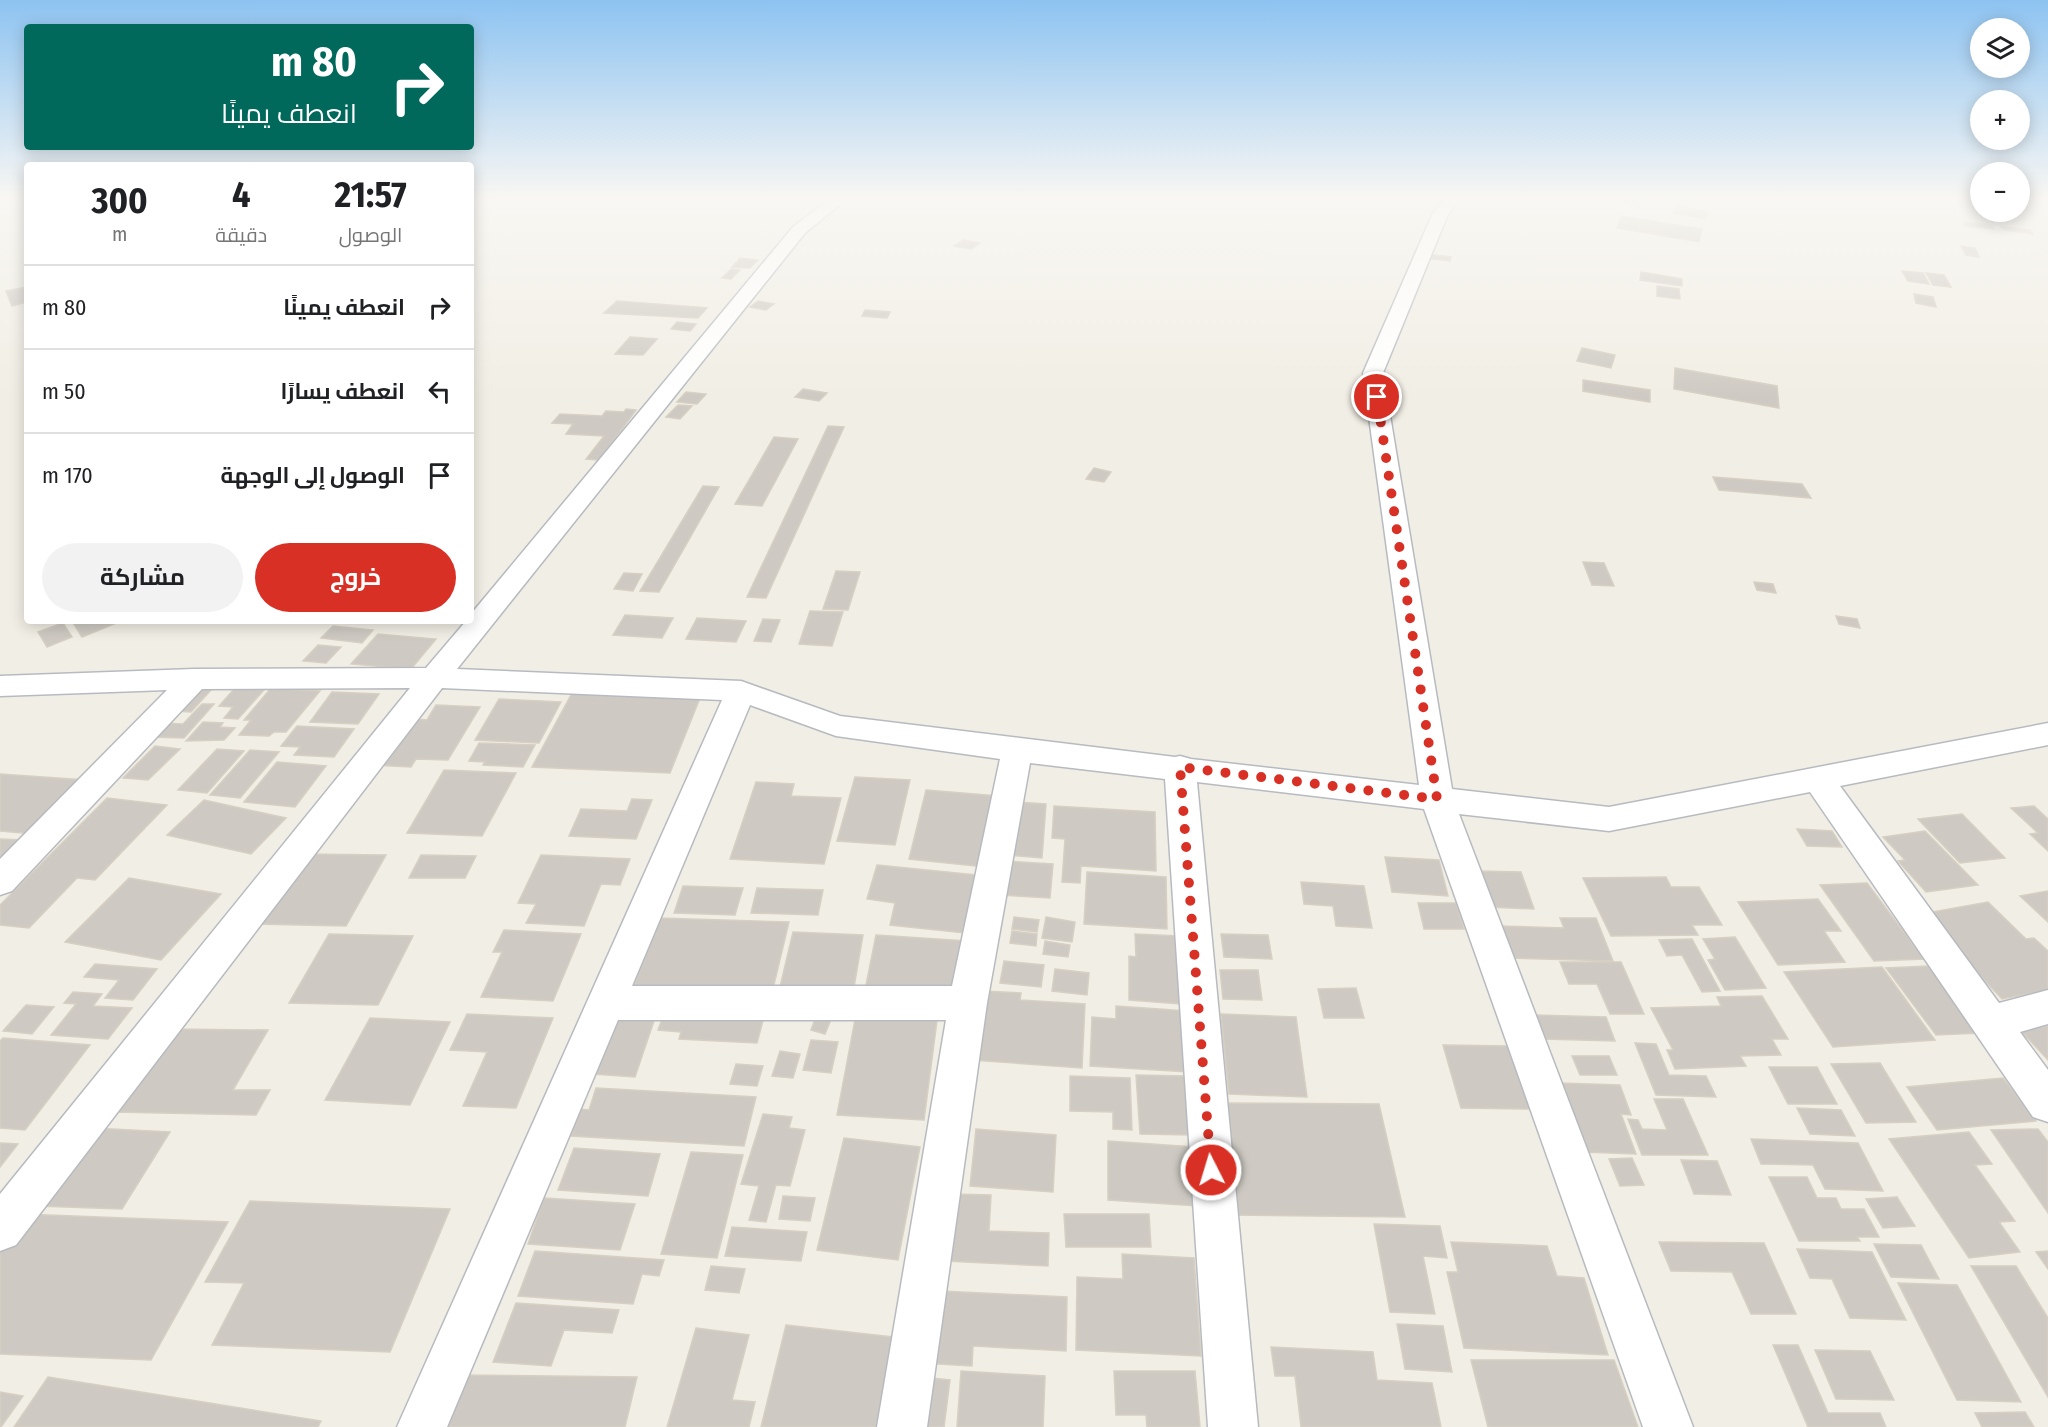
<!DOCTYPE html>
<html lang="ar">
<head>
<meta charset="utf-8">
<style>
	body { margin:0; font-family:"Fira Sans Condensed",Cairo,sans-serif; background:#f2f2f2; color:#202124; direction:rtl; height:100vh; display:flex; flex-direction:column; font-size:22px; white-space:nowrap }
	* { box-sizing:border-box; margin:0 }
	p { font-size:20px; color:#757577 }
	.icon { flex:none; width:33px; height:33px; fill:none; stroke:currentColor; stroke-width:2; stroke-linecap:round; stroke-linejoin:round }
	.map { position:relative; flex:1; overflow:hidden; direction:ltr }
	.details { position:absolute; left:24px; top:162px; width:450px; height:462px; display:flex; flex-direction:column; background:#fff; border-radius:6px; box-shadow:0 3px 15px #0003; direction:rtl }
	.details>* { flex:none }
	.banner { position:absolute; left:24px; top:24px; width:450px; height:126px; border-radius:6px; box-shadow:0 3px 15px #0003; direction:rtl; background:#00695c; color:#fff; overflow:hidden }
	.tools { position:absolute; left:1970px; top:18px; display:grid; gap:12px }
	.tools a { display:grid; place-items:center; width:60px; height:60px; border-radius:50%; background:#fff; box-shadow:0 3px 15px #0003; font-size:30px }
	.pin { position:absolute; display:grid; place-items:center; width:51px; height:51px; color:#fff; margin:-26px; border:3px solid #fff; border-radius:50%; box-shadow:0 2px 6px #0007 }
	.me { position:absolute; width:66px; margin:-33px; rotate:355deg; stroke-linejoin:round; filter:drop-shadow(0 0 4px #0008) }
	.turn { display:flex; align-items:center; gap:21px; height:126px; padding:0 18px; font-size:27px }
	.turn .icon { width:78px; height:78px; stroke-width:2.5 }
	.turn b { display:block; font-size:42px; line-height:51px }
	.eta { display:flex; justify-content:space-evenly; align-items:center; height:102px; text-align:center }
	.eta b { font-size:36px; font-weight:700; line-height:42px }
	.primary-button { display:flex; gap:12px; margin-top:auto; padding:12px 18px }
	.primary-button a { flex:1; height:69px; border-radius:36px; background:#d93025; color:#fff; font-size:24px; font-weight:700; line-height:69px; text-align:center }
	.primary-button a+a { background:#f2f2f2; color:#202124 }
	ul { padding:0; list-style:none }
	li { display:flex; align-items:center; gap:18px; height:84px; padding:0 18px; border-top:2px solid #e0e0e0 }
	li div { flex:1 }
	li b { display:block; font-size:22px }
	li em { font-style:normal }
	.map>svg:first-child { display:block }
	.building { fill:#cecac3; stroke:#d6cfc2; stroke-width:1.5 }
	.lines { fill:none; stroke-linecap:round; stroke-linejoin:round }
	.street-casing { stroke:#b7bbc0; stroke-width:3 }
	.street { fill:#fff; fill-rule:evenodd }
	.route { stroke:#d93025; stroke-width:10; stroke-dasharray:0 18 }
</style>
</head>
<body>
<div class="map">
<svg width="2048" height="1427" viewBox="0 0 2048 1427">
	<rect width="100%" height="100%" fill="#f1eee5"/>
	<path class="building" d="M1623 198H1642L1639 206 1621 203Z
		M1677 206 1709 212 1705 219 1673 213Z
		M1622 216 1702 229 1699 242 1617 228Z
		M1963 222 1991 225 1994 229 1965 226Z
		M2001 226 2030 230 2033 234 2004 230Z
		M963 240 980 243 971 249 954 246Z
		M1961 246 1975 248 1979 257 1966 255Z
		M1426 254 1451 257 1450 261 1425 258Z
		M740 258 758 260 750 268 732 267Z
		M731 269 740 270 731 279 722 278Z
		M1902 271 1923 273 1929 284 1908 281Z
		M1641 272 1682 279V286L1640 280Z
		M1926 273 1944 275 1951 287 1933 285Z
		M1657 286 1679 289 1680 299 1657 296Z
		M27 287V302L12 306 6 291Z
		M1914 294 1933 297 1936 307 1916 303Z
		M617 301 707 308 698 318 604 313Z
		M758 301 774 304 766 310 750 307Z
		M865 310 890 312 887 318 862 316Z
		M677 322 696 324 690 331 671 329Z
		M630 337 657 339 643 355 615 354Z
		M1582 348 1615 355 1611 368 1577 361Z
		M1675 368 1777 386 1779 408 1674 389Z
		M1583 380 1650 390V402L1583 391Z
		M803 389 827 393 819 401 795 397Z
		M686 392 706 394 697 404 677 402Z
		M678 405 692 406 680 419 666 417Z
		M626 409 636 410 599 460 586 459 604 436 566 434 573 424 552 423 560 414 602 416 606 411 624 412Z
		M828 426 844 427 766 598 747 597Z
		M774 437 798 439 762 506 735 504Z
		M1094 468 1111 472 1104 482 1086 479Z
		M1713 477 1802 484 1811 498 1719 490Z
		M703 486 719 487 659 592 640 591Z
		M1583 562 1604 563 1614 586 1592 585Z
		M836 571 860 572 848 610 823 609Z
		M624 573 642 574 633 591 614 589Z
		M1754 582 1773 584 1776 593 1757 590Z
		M810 611 843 612 832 646 799 644Z
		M625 615 673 618 662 638 613 635Z
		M1836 616 1857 619 1860 628 1839 624Z
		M697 618 746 621 736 642 686 639Z
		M763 619 780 620 771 642 754 641Z
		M72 621H121L82 637Z
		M63 623 72 637 47 647 38 632Z
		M333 626 373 630 362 643 321 638Z
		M378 634 436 639 411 669 351 664Z
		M318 645 341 647 326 663 303 661Z
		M199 688 212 689 191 712 177 711Z
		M235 688 264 690 238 719 224 718 233 707 219 706Z
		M271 688 320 691 286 732H274L269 736 239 735 251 720H244Z
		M332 692 379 694 358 724 310 722Z
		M572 693 700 698 670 773 532 767Z
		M499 699 561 702 539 743 475 740Z
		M202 704H214L184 738 151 737 163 723 183 724Z
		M436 705 480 707 448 760 416 759 411 767 373 765 378 758H390L416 719 427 720Z
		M203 722 223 723 220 727 235 728 224 740 186 741Z
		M297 726 354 729 334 757 294 755 300 747 281 746Z
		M479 743 535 745 523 767 483 765 485 762 469 761Z
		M155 746 180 749 148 780 123 778Z
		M217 749 244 751 207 793 178 790Z
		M250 750 279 752 240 798 210 795Z
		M277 762 326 766 295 807 244 802Z
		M444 770 516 773 482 836 407 833Z
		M0 774 85 780 34 834 0 831Z
		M855 777 910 780 895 845 837 841Z
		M756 782 794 784 791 796 841 798 824 864 730 859Z
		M926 790 998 796 985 867 909 859Z
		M107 798 167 805 95 880 77 878 29 928 0 925V905Z
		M632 799 652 800 636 839 569 836 581 809 627 811Z
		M204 800 286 818 251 854 167 835Z
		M1014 802 1046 804 1042 858 1008 855Z
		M1054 806 1155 812 1156 871 1081 866 1080 883 1062 882 1065 839 1052 838Z
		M2034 806 2048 819V851L2030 834 2038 833 2011 808Z
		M1962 814 2005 858 1960 863 1918 819Z
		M1797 829 1832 831 1842 847 1807 846Z
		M1925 831 1978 885 1926 892 1898 861 1905 860 1883 837Z
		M0 839 21 840 0 862Z
		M300 854 386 855 346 926 255 924Z
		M421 855 476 856 465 878H409Z
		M541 855 630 859 620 885 601 884 584 926 526 923 536 904 518 903Z
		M1385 857 1439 860 1448 896 1392 892Z
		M1004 861 1053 864 1050 898 1000 895Z
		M877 865 976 875 965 933 890 925 895 903 867 899Z
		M1477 871 1521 872 1534 909 1489 907Z
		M1087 872 1166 877 1167 929 1084 924Z
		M1666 877 1671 887H1699L1722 925H1692L1698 935 1611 936 1583 878Z
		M129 878 221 894 161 960 65 942Z
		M1301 882 1364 886 1372 928 1336 926 1333 906 1304 904Z
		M1867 883 1924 959 1874 961 1820 885Z
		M683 886 743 888 735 915 674 913Z
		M757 888 823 890 818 915 751 913Z
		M2048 891V922L2020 896Z
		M1818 899 1841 931H1824L1845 962 1778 965 1738 902Z
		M1988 902 2026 939 2034 938 2048 951V990L2002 999 1958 952 1963 951 1927 913Z
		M1418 903H1456L1464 929H1424Z
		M1014 917 1039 920 1037 932 1012 929Z
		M1046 917 1075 922 1072 942 1042 938Z
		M658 918 789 922 772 993 633 989Z
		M1560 918H1596L1613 961 1510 958 1500 926 1564 928Z
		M504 930 581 934 553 1001 481 997 502 952H493Z
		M1012 931 1037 934 1036 946 1010 943Z
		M793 932 863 935 853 993 779 991Z
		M329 934 413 936 378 1005 289 1003Z
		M1135 934 1179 936 1181 1004 1129 1000V956L1136 957Z
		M1221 934 1268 935 1272 959 1224 957Z
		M876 935 967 941 959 996 865 990Z
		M1735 937 1766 988 1725 990 1708 960 1715 959 1703 939Z
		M1692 939 1720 991 1702 992 1682 955 1667 956 1659 940Z
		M1045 941 1070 945 1068 957 1043 954Z
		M1004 961 1044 965 1041 987 1000 983Z
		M1560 962H1621L1644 1014H1610L1597 984H1569Z
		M95 964 157 969 133 1000 105 998 119 980 84 977Z
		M1928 966 1980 1033 1936 1035 1886 968Z
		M1882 967 1935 1040 1833 1047 1784 972Z
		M1055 969 1089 973 1087 995 1052 991Z
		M1220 970H1258L1262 1000 1223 999Z
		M1356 988 1364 1018H1324L1318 989Z
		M982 991 1021 993 1020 1000 1085 1004 1082 1068 973 1060Z
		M73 992 102 994 93 1006 132 1008 108 1039 51 1035 76 1004 64 1003Z
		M1762 996 1788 1039H1772L1781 1055 1740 1056 1746 1066 1675 1069 1667 1050H1673L1651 1008 1721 1006 1717 997Z
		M26 1005 54 1007 32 1034 3 1031Z
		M1116 1006 1187 1011 1189 1072 1090 1066 1092 1017 1116 1019Z
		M857 1009 938 1013 924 1120 837 1115Z
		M616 1013 656 1015 635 1077 593 1074Z
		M765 1013 757 1043 679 1039 681 1032 658 1030 664 1014Z
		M467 1014 553 1018 516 1108 463 1106 487 1052 450 1050Z
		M817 1014 832 1017 825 1034 811 1030Z
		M1221 1014 1296 1017 1307 1097 1229 1094Z
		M1534 1015 1606 1017 1615 1041 1543 1039Z
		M370 1018 450 1022 410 1105 325 1100Z
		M2048 1026V1060L2021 1031Z
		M171 1029 268 1030 233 1090H270L256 1115 116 1112Z
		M3 1038 90 1045 25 1130 0 1128V1041Z
		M811 1040 838 1042 831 1073 803 1070Z
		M1635 1043 1656 1044 1669 1075 1706 1076 1716 1097 1656 1095Z
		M1443 1045 1510 1046 1531 1109 1461 1108Z
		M780 1051 800 1054 793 1078 772 1076Z
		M1572 1056H1609L1617 1075H1580Z
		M1880 1063 1916 1122 1866 1123 1831 1064Z
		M736 1064 763 1066 757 1086 730 1084Z
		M1769 1067H1817L1837 1104H1788Z
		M1136 1075 1187 1076 1192 1135 1140 1134Z
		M1070 1076 1130 1078 1132 1130 1113 1129V1112L1070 1111Z
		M2003 1078 2036 1121 1937 1130 1907 1087Z
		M1559 1083 1620 1085 1631 1115 1621 1114 1636 1154 1583 1152Z
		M596 1088 756 1097 744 1146 571 1136 581 1109 589 1110Z
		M1654 1099H1683L1708 1155H1642L1628 1119 1638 1120 1642 1129 1667 1130Z
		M1218 1103 1379 1104 1405 1217 1232 1215Z
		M1797 1108 1841 1110 1855 1136 1810 1134Z
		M763 1114 792 1117 789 1128 805 1130 790 1186 776 1185 766 1222 749 1220 759 1186 741 1184Z
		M91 1128 170 1132 122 1209 38 1206Z
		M976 1129 1056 1135 1053 1192 970 1186Z
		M2038 1129 2048 1142V1213L1991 1130Z
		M1969 1132 1992 1164 1975 1165 2015 1221 1999 1222 2020 1252 1969 1258 1889 1139Z
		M844 1138 920 1147 898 1260 817 1250Z
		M1751 1139 1858 1143 1883 1191 1825 1189 1813 1165 1761 1164Z
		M1108 1141 1195 1147 1198 1206 1108 1200Z
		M0 1143 18 1144 0 1167Z
		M574 1148 660 1154 648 1196 558 1190Z
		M691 1152 743 1155 717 1258 661 1254Z
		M1632 1158 1644 1185 1620 1186 1609 1159Z
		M1681 1160 1717 1161 1731 1195 1694 1194Z
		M1769 1177H1807L1817 1198H1836L1841 1209H1864L1879 1237H1857L1860 1241H1799Z
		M952 1194 991 1195 989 1231 1049 1233 1048 1266 945 1261Z
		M783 1196 815 1198 810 1221 779 1219Z
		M1897 1197 1915 1226 1883 1228 1866 1199Z
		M544 1198 635 1204 620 1250 528 1244Z
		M250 1201 450 1209 390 1352 212 1345 244 1283 205 1282Z
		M22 1214 228 1222 151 1360 0 1354V1247Z
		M1064 1214H1149L1151 1247H1066Z
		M1374 1224 1440 1226 1447 1258 1423 1256 1435 1314 1390 1312Z
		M732 1227 807 1232 801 1261 725 1256Z
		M1451 1242 1547 1246 1557 1276 1584 1278 1608 1355 1464 1348 1447 1272H1458Z
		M1659 1242 1764 1243 1796 1314H1751L1732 1272 1671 1271Z
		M1874 1244 1921 1245 1939 1279 1891 1277Z
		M1797 1249 1872 1252 1906 1320 1850 1318 1832 1279 1810 1278Z
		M535 1251 664 1260 659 1276 642 1274 633 1304 518 1296Z
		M2048 1251V1269L2036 1252Z
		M1122 1254 1194 1258 1201 1356 1076 1350 1077 1277 1123 1279Z
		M711 1266 745 1269 739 1293 705 1290Z
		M1971 1266H2016L2048 1318V1397Z
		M1898 1283 1957 1285 2021 1402 1957 1400Z
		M941 1291 1067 1297 1066 1351 973 1346 972 1366 923 1363Z
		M516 1303 619 1310 612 1333 564 1330 551 1366 493 1362Z
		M1397 1324 1443 1326 1452 1372 1405 1369Z
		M786 1325 893 1337 877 1427H761Z
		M696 1328 749 1335 732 1400 755 1402 749 1427H667Z
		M1773 1345H1798L1828 1413H1880L1886 1427H1808Z
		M1271 1347 1373 1352 1377 1380 1432 1383 1441 1427H1301L1295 1376H1275Z
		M1815 1350 1870 1351 1894 1400 1836 1399Z
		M1471 1360H1614L1638 1427H1488Z
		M961 1371 1045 1376 1043 1427H957Z
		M1114 1371H1195L1200 1427H1147L1146 1415H1116Z
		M453 1375 637 1377 625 1427H435Z
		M48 1377 321 1421 318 1427H14Z
		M931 1378 950 1380 944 1427H924Z
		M0 1392 23 1396 1 1427H0Z
		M2025 1412 2034 1427H1982L1975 1413Z"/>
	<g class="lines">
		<g class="street-casing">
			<path id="street" d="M831 198H848L805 233 457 669 741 681 840 716 1175 757 1180 756 1191 759 1419 785 1363 373 1433 213 1446 198H1462L1448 214 1383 373 1452 789 1609 807 2048 723V745L1840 786 1999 1003 2048 990V1024L2020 1032 2048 1070V1122L2033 1117 1810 792 1609 831 1459 814 1693 1427H1643L1424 809 1197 782 1258 1427H1208L1165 779 1030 763 987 1003 927 1427H877L946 1020H618L447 1427H397L722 700 442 688 16 1245 0 1251V1194L410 688 202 689 12 891 0 895V859L167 690 0 696V676L194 669 426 668 466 621H471V614L793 227ZM750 705 836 736 1000 759 952 986H632Z"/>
		</g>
		<use href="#street" class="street"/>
	</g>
	<linearGradient id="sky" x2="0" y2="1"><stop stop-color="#8dc3f1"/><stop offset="0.5" stop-color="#f9f7f3"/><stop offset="1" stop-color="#f9f7f3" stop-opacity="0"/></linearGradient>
	<rect width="2048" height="398" fill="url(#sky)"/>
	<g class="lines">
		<path class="route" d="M1211 1170 1180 767 1437 799 1377 397"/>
	</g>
</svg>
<div class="tools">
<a><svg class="icon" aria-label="layers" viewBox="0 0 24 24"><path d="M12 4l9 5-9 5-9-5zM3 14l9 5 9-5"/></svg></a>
<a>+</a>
<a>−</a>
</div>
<div class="pin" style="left:1377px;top:397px;background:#d93025"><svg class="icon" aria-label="arrive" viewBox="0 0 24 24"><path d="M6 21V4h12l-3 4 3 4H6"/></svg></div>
<svg class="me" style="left:1211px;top:1170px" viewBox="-20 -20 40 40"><circle r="17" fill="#d93025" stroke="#fff" stroke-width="3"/><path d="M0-11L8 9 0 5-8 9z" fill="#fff"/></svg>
<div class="banner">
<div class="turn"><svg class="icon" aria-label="right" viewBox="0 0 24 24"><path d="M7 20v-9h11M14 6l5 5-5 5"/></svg><div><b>80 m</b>انعطف يمينًا</div></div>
</div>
<section class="details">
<div class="eta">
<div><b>21:57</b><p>الوصول</p></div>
<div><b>4</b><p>دقيقة</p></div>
<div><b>300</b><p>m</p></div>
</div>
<ul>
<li><svg class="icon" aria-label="right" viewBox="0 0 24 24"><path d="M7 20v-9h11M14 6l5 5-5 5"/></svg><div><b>انعطف يمينًا</b></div><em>80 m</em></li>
<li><svg class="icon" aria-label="left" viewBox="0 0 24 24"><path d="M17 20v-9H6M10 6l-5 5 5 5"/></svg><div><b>انعطف يسارًا</b></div><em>50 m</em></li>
<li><svg class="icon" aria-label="arrive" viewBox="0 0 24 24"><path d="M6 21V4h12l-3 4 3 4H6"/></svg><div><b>الوصول إلى الوجهة</b></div><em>170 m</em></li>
</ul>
<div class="primary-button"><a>خروج</a><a>مشاركة</a></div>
</section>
</div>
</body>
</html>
